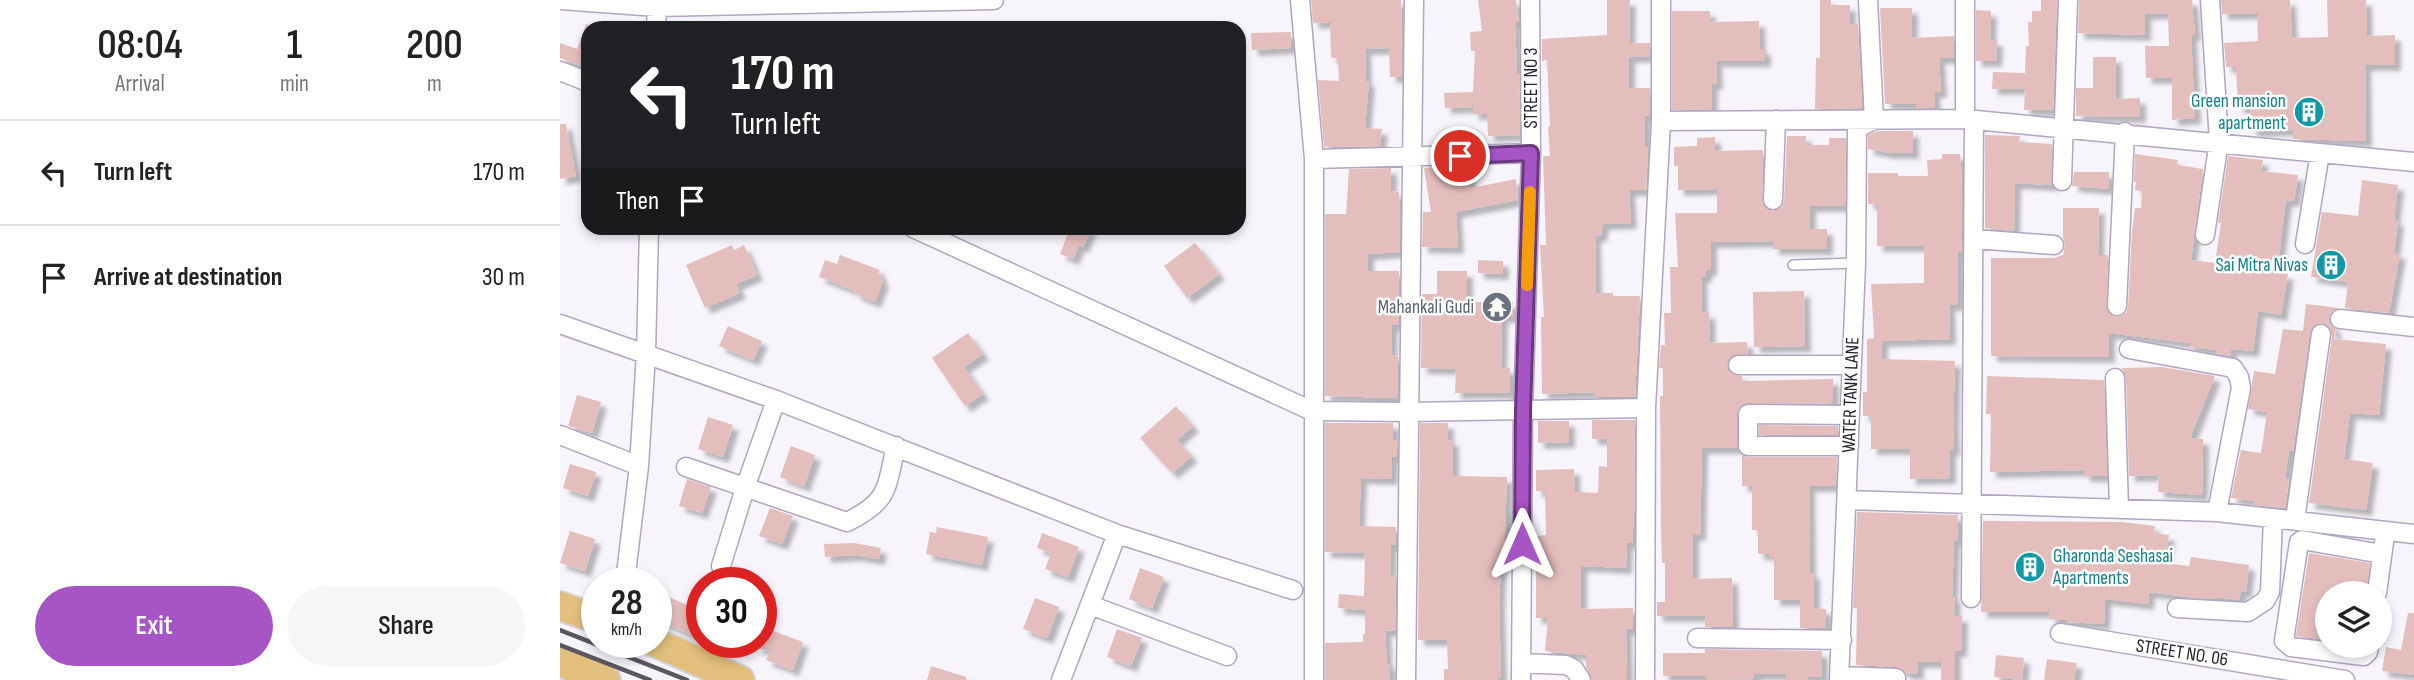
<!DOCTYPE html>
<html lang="en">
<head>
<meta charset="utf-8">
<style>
	body { margin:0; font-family:"Sofia Sans Condensed",sans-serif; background:#f6f6f6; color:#222; height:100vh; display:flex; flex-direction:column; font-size:26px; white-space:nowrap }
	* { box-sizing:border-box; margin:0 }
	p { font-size:23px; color:#767676 }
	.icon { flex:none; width:38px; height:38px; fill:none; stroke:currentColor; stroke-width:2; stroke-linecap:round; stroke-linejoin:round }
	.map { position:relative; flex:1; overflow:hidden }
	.drawer { display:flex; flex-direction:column; background:#fff; width:560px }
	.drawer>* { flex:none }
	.hud { position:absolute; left:21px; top:21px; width:665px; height:214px; border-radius:21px; box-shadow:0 4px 10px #0003; background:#202124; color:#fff; overflow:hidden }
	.tools { position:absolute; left:1755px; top:581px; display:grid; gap:14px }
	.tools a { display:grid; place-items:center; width:77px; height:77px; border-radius:50%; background:#fff; box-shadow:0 4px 10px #0003; font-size:35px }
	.speed { position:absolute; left:21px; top:567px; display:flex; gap:14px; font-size:35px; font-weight:700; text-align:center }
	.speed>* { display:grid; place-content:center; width:91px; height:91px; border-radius:50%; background:#fff; box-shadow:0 4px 10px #0003; line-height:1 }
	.speed small { font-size:18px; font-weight:400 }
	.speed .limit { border:10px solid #d22; background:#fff; color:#111 }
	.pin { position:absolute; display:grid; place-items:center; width:60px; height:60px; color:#fff; margin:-30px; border:4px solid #fff; border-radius:50%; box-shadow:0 2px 7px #0007 }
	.me { position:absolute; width:77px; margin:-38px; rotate:0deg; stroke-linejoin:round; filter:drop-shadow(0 0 5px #0008) }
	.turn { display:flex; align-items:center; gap:24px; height:147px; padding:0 35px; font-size:32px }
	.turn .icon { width:91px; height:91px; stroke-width:2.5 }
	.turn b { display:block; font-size:49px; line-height:60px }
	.then { display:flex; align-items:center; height:66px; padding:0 35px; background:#0003; gap:14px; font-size:26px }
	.eta { display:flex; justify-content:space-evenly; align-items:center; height:119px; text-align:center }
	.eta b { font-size:42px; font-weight:600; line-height:49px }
	.primary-button { display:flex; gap:14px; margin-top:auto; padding:14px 35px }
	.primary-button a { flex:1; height:80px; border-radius:42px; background:#a755c5; color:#fff; font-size:28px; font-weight:600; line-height:80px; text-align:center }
	.primary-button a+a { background:#f6f6f6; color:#222 }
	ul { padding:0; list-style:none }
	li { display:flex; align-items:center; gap:21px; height:105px; padding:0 35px; border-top:2px solid #e0e0e0 }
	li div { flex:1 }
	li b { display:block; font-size:26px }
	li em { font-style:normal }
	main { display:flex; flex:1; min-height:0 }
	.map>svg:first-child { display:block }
	.building { fill:#e4bebc; filter:url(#shadow) }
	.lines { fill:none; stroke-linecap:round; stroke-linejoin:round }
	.service-casing { stroke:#b2a5c2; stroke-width:12 }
	.minor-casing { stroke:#b2a5c2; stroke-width:21 }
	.primary-casing { stroke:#d4d3d5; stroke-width:32 }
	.service { stroke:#fff; stroke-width:9 }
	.minor { stroke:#fff; stroke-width:18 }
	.primary { stroke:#e2bf7d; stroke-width:28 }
	.rail { stroke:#5b5760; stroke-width:4.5 }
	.route-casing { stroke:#6d3780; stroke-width:18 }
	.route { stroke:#a755c5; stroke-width:12 }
	.slow { stroke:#f59e0b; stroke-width:12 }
	.labels { text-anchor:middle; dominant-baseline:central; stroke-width:5; stroke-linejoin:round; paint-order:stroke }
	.street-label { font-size:19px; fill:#28232e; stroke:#fff }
	.culture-label { font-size:19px; fill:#0d838f; stroke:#fff; text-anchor:end }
	.worship-label { font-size:19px; fill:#5b616d; stroke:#fff; text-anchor:end }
</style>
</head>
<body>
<main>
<section class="drawer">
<div class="eta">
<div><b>08:04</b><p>Arrival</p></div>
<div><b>1</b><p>min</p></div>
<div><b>200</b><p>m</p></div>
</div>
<ul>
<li><svg class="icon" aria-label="left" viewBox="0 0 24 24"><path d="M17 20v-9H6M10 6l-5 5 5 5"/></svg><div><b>Turn left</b></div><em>170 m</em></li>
<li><svg class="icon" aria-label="arrive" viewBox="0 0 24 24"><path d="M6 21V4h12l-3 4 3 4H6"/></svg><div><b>Arrive at destination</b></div><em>30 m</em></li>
</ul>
<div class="primary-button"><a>Exit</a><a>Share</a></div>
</section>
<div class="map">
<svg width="1854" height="680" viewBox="0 0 1854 680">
	<defs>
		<filter id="shadow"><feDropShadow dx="6" dy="6" stdDeviation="2" flood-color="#0004"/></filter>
	</defs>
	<rect width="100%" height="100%" fill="#f7f5fb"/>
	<path class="building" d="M751 0H841L842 77H830L829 48 805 49 806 81H809L805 128 822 129 820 146 764 147 758 80 779 81 778 58H771L770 22 753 23Z
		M918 0H956L959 22H955L957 73H959L960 135 928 136 927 114H913V107L885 108 884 93 913 92 915 51H911L910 32 922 31Z
		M1047 0H1070L1069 43H1090V56L1069 57V88H1090V116H1085V147H1088L1086 190H1069L1071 223 1043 224 1041 235 1035 237 1036 293H1053V296H1080L1075 397H1034V392L982 394 981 317H984L980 245H986L983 156H990L988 127 990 126 987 60 982 61V39L1047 35Z
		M1260 0H1271V5H1290V24H1298L1302 108 1255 109 1256 58H1260Z
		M1481 0H1497L1493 110H1464L1465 89H1432L1433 72 1465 73 1466 46H1469L1468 22H1472V11H1481Z
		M1519 0H1632L1635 35H1631L1635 118 1612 120V78H1586L1585 46H1609L1608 13 1585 14V35L1518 33Z
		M1661 0H1730L1732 38 1768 37 1767 0H1806L1807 36 1835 35V65H1805L1806 141 1733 139V130L1691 131 1690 108H1678L1676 67H1666L1664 43 1698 41 1697 13 1662 14Z
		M1320 8H1352V38L1394 36V58H1379L1381 92H1374L1375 108H1356V104H1325Z
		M1416 10 1431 11 1430 40H1437L1436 61H1416Z
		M1112 11H1150V22L1199 21 1200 49H1205V61H1156L1157 84H1152V109L1112 110Z
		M26 24H28V68L0 58V43L17 49Z
		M731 32V48L692 50 691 33Z
		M1533 57H1556V99L1580 98V117L1516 116V88H1533Z
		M0 124H6L16 176 0 179Z
		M1317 131H1353V153H1330L1308 149V135Z
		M1425 135 1460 136 1459 142 1492 144V185L1455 183 1454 231 1425 228Z
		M1227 136H1246V145H1269V138H1286L1285 206H1250V229H1267V249H1213V241L1151 242V270H1146V277H1141L1142 313 1149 312 1150 343 1187 342 1188 354 1173 355 1168 360V370L1172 374 1182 376V381L1273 379V403L1183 404 1177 413V448H1142L1140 535H1133V579L1172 578 1173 627H1145V616H1097V602H1105V563H1102L1101 533 1100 396H1103V368H1099L1101 345H1105L1104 313H1111L1110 267H1118L1115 213H1157V189L1118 190V166H1114V147L1137 146V138L1155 137V151L1203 150 1202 200 1206 209 1213 211 1222 207 1224 200Z
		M1382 154H1400L1402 184V252H1398V305H1389L1390 339 1322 341V359L1395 361 1393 425 1394 450H1390V478L1350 479V449H1311V416H1303V392H1307V339L1314 338 1311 284 1364 283V246H1317V204H1308V173H1338V176H1368L1367 160 1382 159Z
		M1575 154 1618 160 1617 165 1643 169 1631 260 1655 263 1661 223H1658L1668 156 1703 160 1701 171 1738 175 1734 201 1726 200 1721 238 1718 273 1728 274 1721 315 1698 311 1693 351 1671 349 1670 356 1656 353V350L1630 347V343L1549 333V357L1431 356V258H1494L1503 255 1505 245 1503 238V208H1539L1538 255H1548L1547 311 1556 317 1566 313 1568 307 1572 232 1575 208H1581L1582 191 1575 190 1576 182H1574Z
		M908 166 911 188 956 179 958 200 896 212 898 248 862 247 863 212H871L864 168Z
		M831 168V191L839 192 840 252 808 254V271H839V325H832L831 355 838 356V398L765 396V214H786L789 169Z
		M1514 172H1549V189L1512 186Z
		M1802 180 1838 185 1834 220H1838L1834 253H1840L1829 313 1785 308 1788 282 1751 277 1762 212 1798 216Z
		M510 228H531L523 247 519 245 513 259 500 254Z
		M635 243 659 274 627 298 604 266Z
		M172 245 174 250 184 245 197 275 176 284 180 293 145 308 126 265Z
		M280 255 320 270 318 274 322 276 320 280 323 281 315 302 295 294 296 291 259 277 265 260 277 264Z
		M918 260 943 261V274L918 273Z
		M877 271H907V302H953V317H942L941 368H950V393H895L896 369 861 368 862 294H877Z
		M1244 291 1245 346 1194 347 1193 292Z
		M1746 304 1779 308 1771 312 1769 317 1770 324 1776 329 1774 339 1826 344 1819 415 1790 413 1784 459 1813 463 1806 510 1749 503 1772 336 1768 326 1762 323 1753 327 1750 332 1733 451 1729 450 1725 479 1729 480 1725 508 1694 505 1695 501 1671 498 1681 450 1701 453 1707 412 1688 409 1694 371 1715 374 1723 329 1743 331Z
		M168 326 202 341 193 360 159 346Z
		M408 333 423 354 404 367 423 394 405 406 372 358Z
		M1602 367 1655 376 1630 438 1643 439 1642 495 1598 492 1599 475 1569 476 1566 378 1562 368Z
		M1427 376 1544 380 1547 476H1524V470L1430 472 1431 414H1426Z
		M17 395 41 402 32 433 8 426Z
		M616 406 633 426 617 440 632 456 612 473 580 438Z
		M148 417 173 425 163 457 138 449Z
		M1032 420H1075L1074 517 1072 543H1067L1066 568 1021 566V609L1073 608V629H1066L1067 680H1032L1026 667V655L985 651 988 618H976V536L986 535 985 491H976V470L1014 469 1015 492 1038 493 1039 466 1047 467V439H1032Z
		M978 421H1009V442L978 443Z
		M765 423H833V440H837V457H832V479L801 478 799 526 836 527V545H831L830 575H836L835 630 825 631 827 665 830 664V680H765V643L803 642V634H805V610L778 608 779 594 804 596 805 553 765 552Z
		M860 423H888V440H893V476L947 477 944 563H941L939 605 941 677 937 678 938 680H884V669H888L887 640H858Z
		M1199 425 1278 426V435H1199Z
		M231 446 255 455 244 486 220 477Z
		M1182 455 1188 457H1277L1276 486H1249L1250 573H1254V608L1266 609V628H1240V600H1214V557H1209V554H1198V530H1192V486H1182Z
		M10 464 36 472 28 496 3 488Z
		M127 479 151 487 142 513 119 506Z
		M210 508 233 516 222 544 199 536Z
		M1297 512 1398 515 1397 541H1394L1392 597H1395L1394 616H1402L1401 651H1395V680H1381V662H1358V674L1346 673 1336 667 1296 665 1297 608H1293Z
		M1423 521 1562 522 1595 526 1594 533 1609 535 1605 563 1629 566 1631 557 1689 565 1686 592 1681 591 1679 600 1655 597V599L1635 598 1589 592 1588 604 1545 599 1544 624 1507 622 1508 620 1489 619 1490 612H1421Z
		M377 527 428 537 422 565 366 554 370 532 376 533Z
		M10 531 35 539 25 571 0 563Z
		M482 533 519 547 508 577 485 569 491 553 477 548Z
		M294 543 321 548 319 559 294 555 265 557 264 544Z
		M1749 553 1810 563 1806 593H1768L1765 619H1768V640L1736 636Z
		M580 568 604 577 592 608 569 599Z
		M109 597 142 612V640L98 620Z
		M475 598 499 607 487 638 463 629Z
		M1848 613H1854V675L1822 671 1826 647 1841 650Z
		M205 628 243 642 233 670 206 660 210 651 196 648 199 642H201Z
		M557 629 582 638 571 666 547 657Z
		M1145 649 1262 651V677H1248V680H1226L1227 674H1194V679L1146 680V676H1103V653H1145Z
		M1436 655 1464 658 1462 680 1434 677Z
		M1487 659 1517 663 1514 680H1484Z
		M371 666 406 677V680H367Z"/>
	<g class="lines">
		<g class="service-casing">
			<path id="service" d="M1233 265 1296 263"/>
		</g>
		<g class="minor-casing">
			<path id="minor" d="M0 0 97 7 434 0
				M740 0 754 159V680
				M1405 0V119
				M96 28 97 7
				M0 71 28 82
				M1101 121 1405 119 1854 162
				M754 159 971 153
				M1502 181 1508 0
				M1213 200 1216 120
				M353 228 752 411 848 412 1086 408
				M1645 235 1659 141 1650 0
				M1414 239 1494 245
				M1745 244 1760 153
				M1557 306 1565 132
				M1780 319 1854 327
				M0 324 216 400 557 534 733 590
				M1569 349 1673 368 1679 377 1681 388 1657 512
				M1178 365H1292
				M1555 378 1559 509
				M0 435 79 466
				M1289 446H1188V414L1290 415
				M126 467 287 522C330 501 326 488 336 446
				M1287 500 1657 512 1854 534
				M1735 520 1761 334
				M161 566 185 488 216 400
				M65 582 79 466 86 353 89 228
				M1817 593 1824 542
				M1411 598 1414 120
				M530 605 667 656
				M1617 608 1688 612 1705 601 1710 592 1713 518
				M1500 633 1785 680
				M1137 638 1282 640
				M1809 646 1808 652 1804 656 1731 647 1724 641 1739 542 1742 540 1822 554
				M961 663 1006 665 1014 669 1021 680
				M1279 676 1336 678
				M501 680 557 534
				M846 680 854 0
				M961 680 963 411 971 153 970 0
				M1085 680 1086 408 1101 121V0
				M1279 680 1296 263 1297 128 1314 120 1308 0"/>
		</g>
		<g class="primary-casing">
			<path id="primary" d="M0 606 37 619
				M94 642 180 680
				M0 662 46 680"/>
		</g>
		<use href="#service" class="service"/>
		<use href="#minor" class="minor"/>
		<use href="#primary" class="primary"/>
		<path class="rail" d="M0 630 127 680
			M0 645 90 680"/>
	</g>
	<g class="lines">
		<g class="route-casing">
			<path id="route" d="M900 156 971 153 963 411 962 544"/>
		</g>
		<use href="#route" class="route"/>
		<path class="slow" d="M967 285 970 192"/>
	</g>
	<defs>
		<g id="building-disc" transform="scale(1.575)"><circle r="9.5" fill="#0f9aa8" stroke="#fff"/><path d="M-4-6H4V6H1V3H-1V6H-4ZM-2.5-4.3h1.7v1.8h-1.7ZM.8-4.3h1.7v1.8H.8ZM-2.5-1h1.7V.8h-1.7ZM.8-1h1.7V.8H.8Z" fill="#fff"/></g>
		<g id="temple-disc" transform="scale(1.575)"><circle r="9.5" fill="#6b7280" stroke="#fff"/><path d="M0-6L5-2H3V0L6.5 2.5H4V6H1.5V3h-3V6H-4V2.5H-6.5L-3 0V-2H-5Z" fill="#fff"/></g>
	</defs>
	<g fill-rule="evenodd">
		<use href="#building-disc" x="1749" y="112"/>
		<use href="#building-disc" x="1771" y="265"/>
		<use href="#temple-disc" x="937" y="307"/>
		<use href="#building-disc" x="1470" y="567"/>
	</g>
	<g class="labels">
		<g class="street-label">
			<text transform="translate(971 88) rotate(-90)">STREET NO 3</text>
			<text transform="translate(1291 395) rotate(-88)">WATER TANK LANE</text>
			<text transform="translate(1622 653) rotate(9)">STREET NO. 06</text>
		</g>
		<g class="culture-label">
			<text x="1726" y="101">Green mansion<tspan x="1726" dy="22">apartment</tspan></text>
			<text x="1748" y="265">Sai Mitra Nivas</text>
			<text x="1493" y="556" text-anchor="start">Gharonda Seshasai<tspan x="1493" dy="22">Apartments</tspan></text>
		</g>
		<g class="worship-label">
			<text x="914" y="307">Mahankali Gudi</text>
		</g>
	</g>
</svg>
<div class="tools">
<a><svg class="icon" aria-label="layers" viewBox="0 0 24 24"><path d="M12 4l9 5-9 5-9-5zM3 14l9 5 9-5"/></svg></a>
</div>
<div class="speed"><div>28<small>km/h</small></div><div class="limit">30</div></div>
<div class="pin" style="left:900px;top:156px;background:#d93025"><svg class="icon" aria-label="arrive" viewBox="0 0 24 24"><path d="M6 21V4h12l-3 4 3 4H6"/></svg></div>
<svg class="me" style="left:962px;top:544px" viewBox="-20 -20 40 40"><path d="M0-17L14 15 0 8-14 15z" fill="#a755c5" stroke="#fff" stroke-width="4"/></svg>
<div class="hud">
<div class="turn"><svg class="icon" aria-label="left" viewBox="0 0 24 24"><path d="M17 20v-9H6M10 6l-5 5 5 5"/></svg><div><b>170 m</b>Turn left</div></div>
<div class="then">Then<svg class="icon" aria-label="arrive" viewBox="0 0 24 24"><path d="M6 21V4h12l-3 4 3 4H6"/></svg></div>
</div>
</div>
</main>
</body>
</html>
